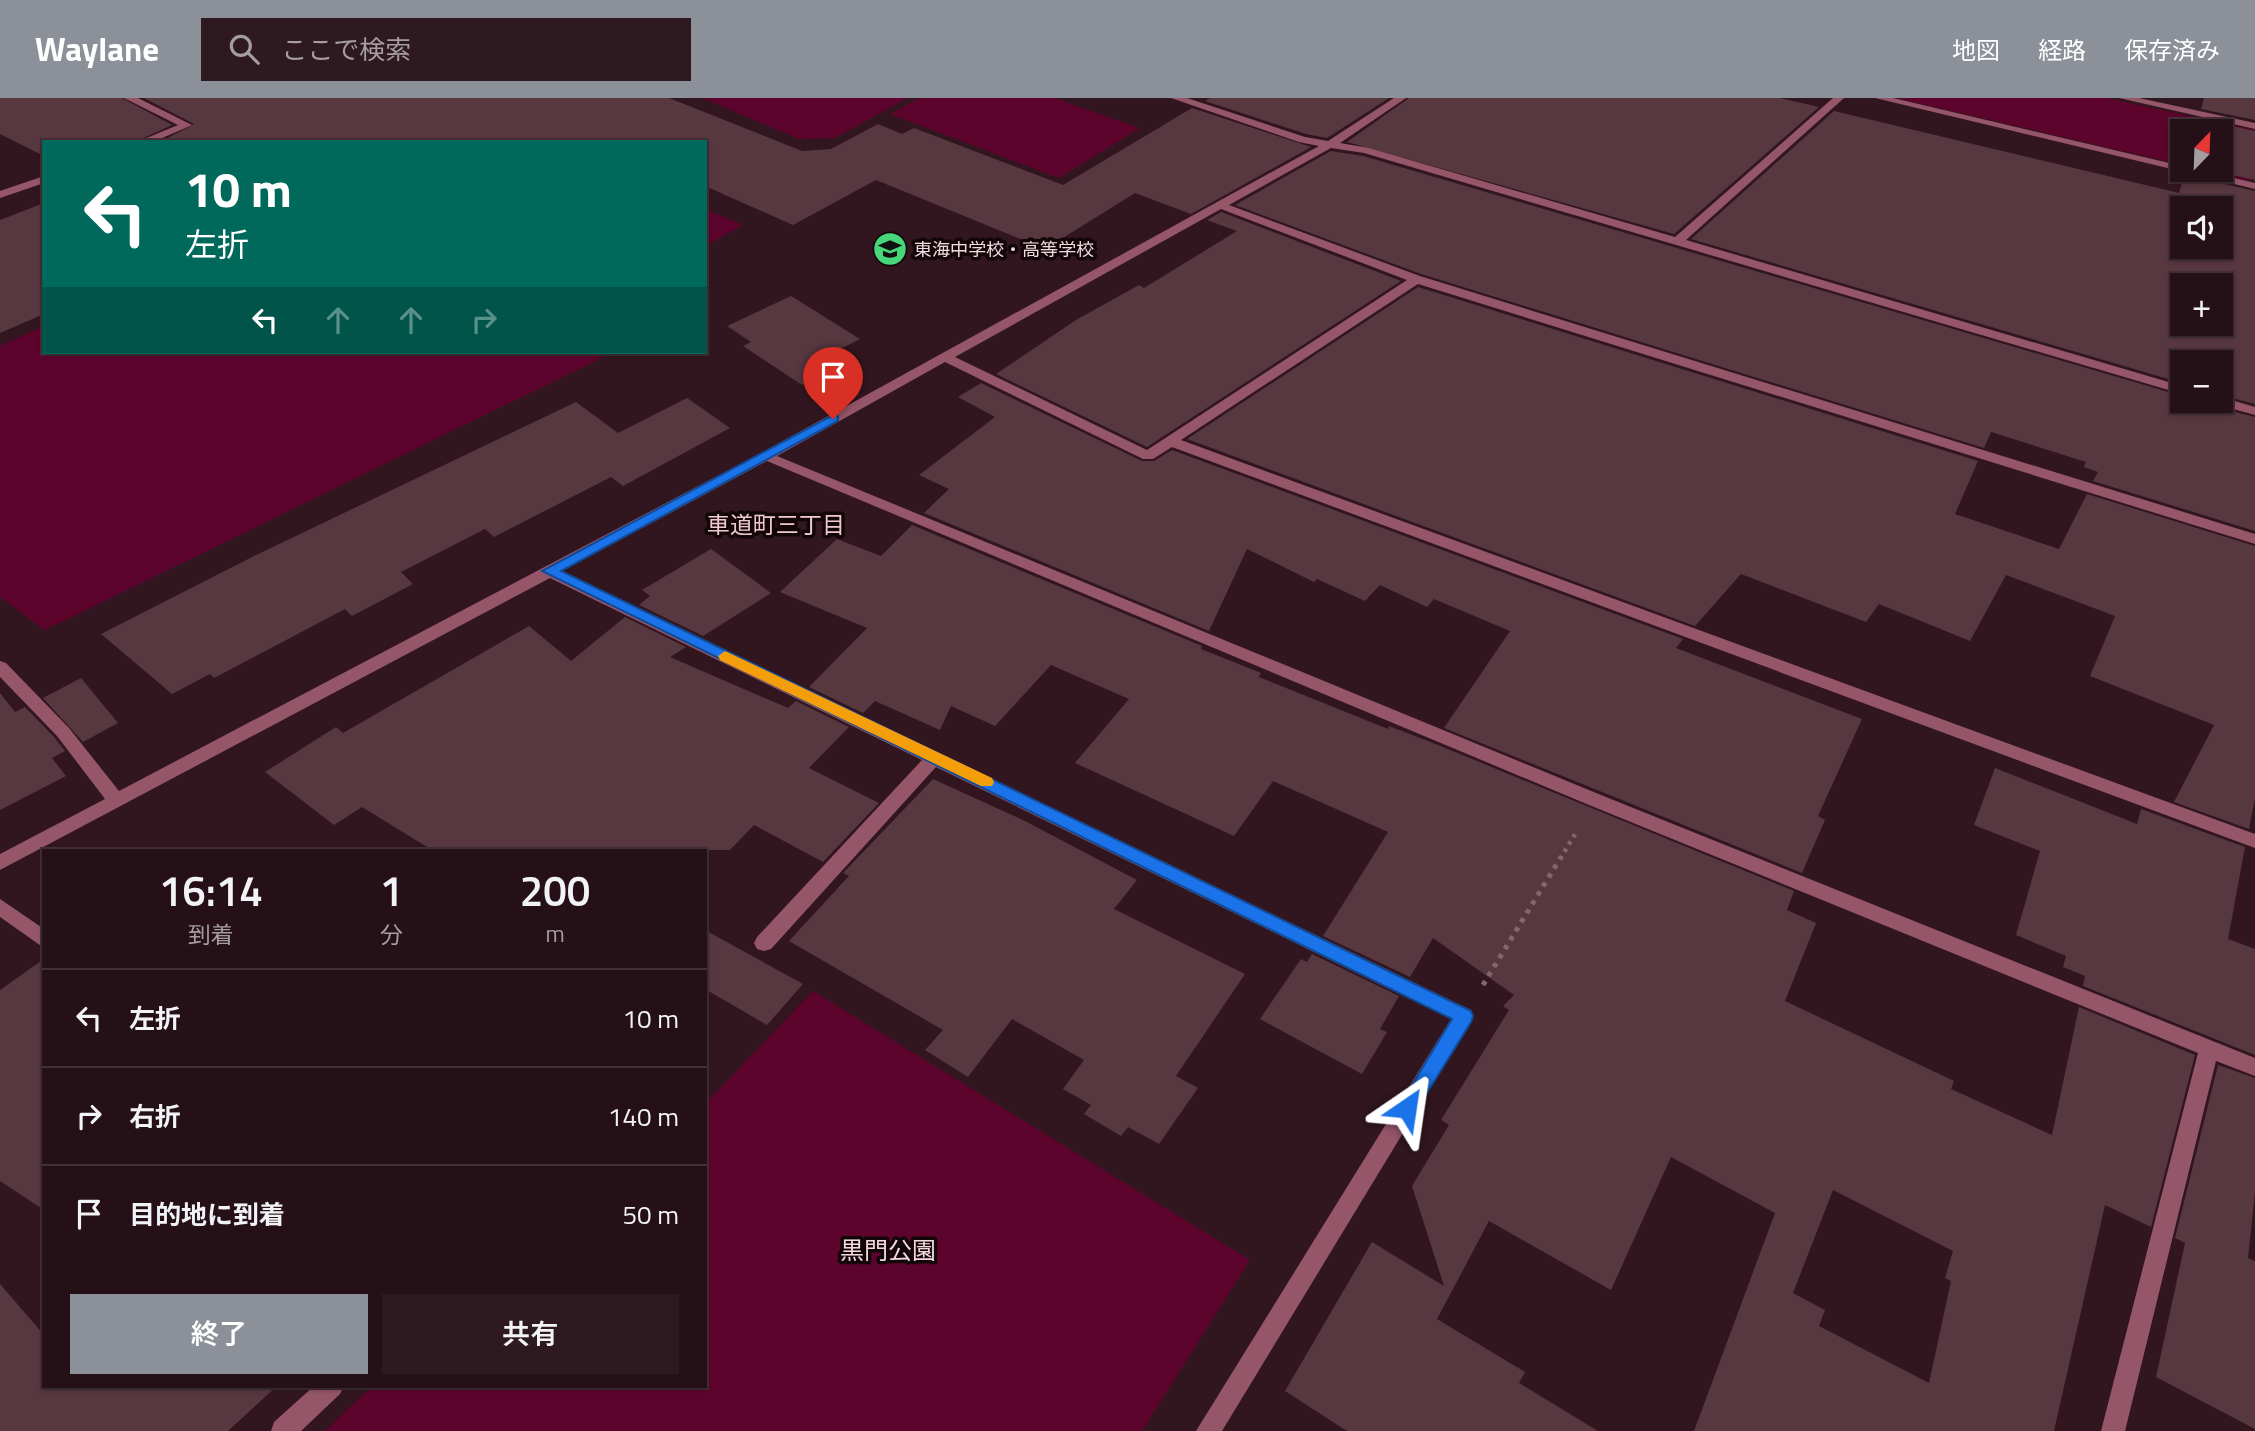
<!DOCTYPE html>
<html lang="ja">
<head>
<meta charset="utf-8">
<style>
	body { margin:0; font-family:"Titillium Web","Noto Sans JP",sans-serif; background:#2e1920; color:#f1f3f6; height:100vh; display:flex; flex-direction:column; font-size:26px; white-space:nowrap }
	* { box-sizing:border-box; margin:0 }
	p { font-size:23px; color:#a49da1 }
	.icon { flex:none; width:38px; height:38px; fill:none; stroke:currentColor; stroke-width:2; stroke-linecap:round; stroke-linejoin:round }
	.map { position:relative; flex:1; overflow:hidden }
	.side { position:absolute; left:42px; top:751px; width:665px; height:539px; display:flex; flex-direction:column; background:#261017; border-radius:0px; box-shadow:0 2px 5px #0004,0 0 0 2px #423036 }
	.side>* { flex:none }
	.banner { position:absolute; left:42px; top:42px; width:665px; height:214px; border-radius:0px; box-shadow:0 2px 5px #0004,0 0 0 2px #423036; background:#00695c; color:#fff; overflow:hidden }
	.needle { width:46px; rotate:23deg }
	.tools { position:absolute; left:2170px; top:21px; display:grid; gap:14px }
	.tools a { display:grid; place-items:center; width:63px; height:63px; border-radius:0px; background:#261017; box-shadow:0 2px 5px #0004,0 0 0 2px #423036; font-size:35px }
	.pin { position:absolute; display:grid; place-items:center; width:60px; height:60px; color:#fff; margin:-72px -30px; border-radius:50% 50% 50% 0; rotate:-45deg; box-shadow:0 0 7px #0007 }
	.pin .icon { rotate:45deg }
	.me { position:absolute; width:77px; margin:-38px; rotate:32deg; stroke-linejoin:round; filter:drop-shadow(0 0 5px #0008) }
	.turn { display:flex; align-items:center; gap:24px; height:147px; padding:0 28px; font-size:32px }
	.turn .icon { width:91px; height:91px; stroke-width:2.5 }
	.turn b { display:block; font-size:49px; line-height:60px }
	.lanes { display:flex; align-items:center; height:66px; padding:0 28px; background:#0003; justify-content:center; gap:35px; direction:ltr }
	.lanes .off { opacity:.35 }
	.eta { display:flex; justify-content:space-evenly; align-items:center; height:119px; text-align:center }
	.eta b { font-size:42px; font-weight:600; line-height:49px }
	.action { display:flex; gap:14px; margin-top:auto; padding:14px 28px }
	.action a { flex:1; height:80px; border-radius:0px; background:#8c9099; color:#fff; font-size:28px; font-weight:600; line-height:80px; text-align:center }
	.action a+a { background:#2e1920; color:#f1f3f6 }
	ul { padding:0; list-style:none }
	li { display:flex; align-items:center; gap:21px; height:98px; padding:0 28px; border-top:2px solid #423036 }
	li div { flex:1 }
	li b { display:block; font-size:26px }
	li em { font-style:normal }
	header { display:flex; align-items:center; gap:42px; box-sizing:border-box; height:98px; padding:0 35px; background:#8c9099; color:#fff }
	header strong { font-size:33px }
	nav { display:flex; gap:38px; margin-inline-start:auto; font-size:24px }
	.search { width:490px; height:63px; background:#2e1920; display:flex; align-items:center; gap:18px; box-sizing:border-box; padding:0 24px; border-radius:0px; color:#a49da1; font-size:26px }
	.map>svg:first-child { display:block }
	.green { fill:#5d042d }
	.building { fill:#573740; fill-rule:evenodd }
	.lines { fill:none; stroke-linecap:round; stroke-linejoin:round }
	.path-far1 { stroke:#81686f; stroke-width:4.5; stroke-dasharray:3.5 5; stroke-linecap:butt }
	.path { stroke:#81686f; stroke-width:5; stroke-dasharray:4.5 6; stroke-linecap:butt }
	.minor { fill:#945668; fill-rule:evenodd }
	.route { fill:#1a73e8; stroke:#114b97; stroke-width:2 }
	.slow { fill:#f59e0b }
	.labels { text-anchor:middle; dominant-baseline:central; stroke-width:7; stroke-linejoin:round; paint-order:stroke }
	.far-poi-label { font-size:18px; fill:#f0dbe0; stroke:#120609; text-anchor:start }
	.neighbourhood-label { font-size:23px; fill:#efc7d1; stroke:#120609 }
	.near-park-label { font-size:24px; fill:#f4d9e0; stroke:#120609 }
</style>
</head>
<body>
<header>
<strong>Waylane</strong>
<div class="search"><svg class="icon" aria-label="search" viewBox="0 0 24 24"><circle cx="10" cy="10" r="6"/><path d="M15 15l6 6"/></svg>ここで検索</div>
<nav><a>地図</a><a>経路</a><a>保存済み</a></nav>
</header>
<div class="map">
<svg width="2255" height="1333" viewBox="0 0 2255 1333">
	<rect width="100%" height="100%" fill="#32161f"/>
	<path class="green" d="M702 0H908L835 40 799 41Z
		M920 0H1054L1140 30 1059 80 890 16Z
		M1896 0H2106L2255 32 2249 83 2203 72H2221V33H2182V67Z
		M705 111 743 127 705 148Z
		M44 228V254H614L45 532 0 499V248Z
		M813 893 1250 1162 1142 1333H325L372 1288H705V1006Z"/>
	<path class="building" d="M0 0H122L172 27 135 44H44V58L0 36Z
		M144 0H669L802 53 831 51 878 26 902 36 914 30 1063 87 1192 10 1311 49 1191 116 1135 95 1045 151 876 82 793 127 705 88V44H160L194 26Z
		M1210 0H1389L1327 40 1306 36 1205 3Z
		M1409 0H1780L1819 9 1674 136 1347 44Z
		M2204 0H2255V22L2201 11Z
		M1834 13 2179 95 2184 77 2255 93V306L2221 297V264H2182V285L1691 141ZM2182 110H2221V149H2182ZM2182 187H2221V226H2182Z
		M2199 21 2255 33V82L2210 72H2221V33H2195Z
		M1331 53 1363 58 2182 298V303H2210L2214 309 2255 319V433L2093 383 2098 374 2084 369 2086 364 1991 334 1984 350 1421 176 1235 107Z
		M44 105V216L0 235V122Z
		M1221 114 1401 183 1147 349 996 276 1076 222 1139 187 1144 190 1237 133 1207 122Z
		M1418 189 1978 363 1955 416 2059 451 2087 396 2255 448V700L2249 731 2174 704 2214 627 2090 578 2115 518 2006 477 1970 543 1879 506 1866 524 1741 476 1695 528 1187 341Z
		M791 198 860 241 838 252 852 262 802 287 743 248 751 244 727 228Z
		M981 285 1142 363H1154L1172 352 1683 541 1676 550 1862 621 1818 718 1825 722 1802 775 1444 630 1510 533 1434 501 1427 509 1380 487 1365 503 1317 481 1314 484 1247 451 1209 533 924 415 949 391 919 377 995 319 958 299Z
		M687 300 730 330 623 388 611 379 494 439 485 431 401 474 413 486 352 518 345 511 214 580 210 576 172 596 101 536 254 458 576 304 618 335Z
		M912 427 1202 548 1201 551 1261 575 1259 579 1388 631 1389 628 1433 645 1794 793 1787 812 1816 825 1785 903 1954 983 1951 991 2052 1037 2079 909 2195 957 2151 1129 2105 1107 2054 1333H1694L1775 1115 1671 1059 1611 1192 1489 1123 1437 1221 1525 1274 1519 1285 1598 1333H1347L1285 1293 1372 1144 1444 1188 1412 1088 1449 1027 1441 1022 1509 912 1503 908 1514 897 1433 840 1410 879 1323 838 1388 734 1273 683 1234 738 1075 665 1129 601 1051 567 995 628 951 608 940 632 875 603 863 615 809 589 867 530 780 494 837 441 881 458ZM1833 1092 1953 1153 1945 1180 1951 1183 1929 1285 1819 1228 1825 1212 1793 1195Z
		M711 451 771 495 703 538 639 507 650 498 642 492Z
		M625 519 686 549 670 559 788 610 796 603 849 629 809 670 879 705 823 764 754 727 730 752H432L362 709 334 727 265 674 336 629 343 635 529 528 571 563Z
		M81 580 118 625 83 644 43 600Z
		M0 595 15 614 25 609 55 640 65 653 52 660 66 678 0 712Z
		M1995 670 2137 726 2141 711 2245 749 2228 841 2255 851V957L2083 888 2085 878 2063 869 2066 858 2016 837 2040 753 1974 727Z
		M933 681 1025 723 1137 782 1114 811 1245 876 1176 978 1198 990 1159 1046 1128 1029 1121 1038 1084 1016 1091 1007 1063 991 1084 962 1012 921 968 979 925 952 943 932 789 843 849 778 843 775Z
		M705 832 803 886 767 927 705 891Z
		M1312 856 1399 898 1380 931 1387 934 1362 976 1260 921 1301 861 1307 864Z
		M44 861V1112L0 1083V892Z
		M2218 967 2255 980V1094L2248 1160 2255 1163V1331L2156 1279 2185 1145 2175 1140Z
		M0 1186 44 1237V1288H277L228 1333H0Z"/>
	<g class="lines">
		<path class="path-far1" d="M1560 761 1577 733"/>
		<path class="path" d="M1483 887 1561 759"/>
		<path class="minor" d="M124 0H138L192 27 153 44H137L178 27Z
			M1171 0H1187L1305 39 1328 43 1394 0H1406L1340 45 1369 50 1675 139 1833 0H1844L1686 142 2182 288V296L1364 55 1331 50 1229 107 1420 178 2255 436V446L1418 186 1181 342 2255 736V750L1172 349 1153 361H1143L945 264 777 358 1601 697 2255 960V978L2216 963 2125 1333H2101L2198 955 1589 707 767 363 562 473 1471 912 1474 918 1222 1333H1196L1451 921 936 669 771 851 764 853 757 851 754 845 757 839 922 662 550 480 0 772V756L105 701 57 638 0 579V563L6 565 69 630 119 693 761 355 1319 48 1299 44ZM1221 111 1407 182 1147 352 955 259Z
			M1875 0H1893L2182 68V72H2200L2255 85V91Z
			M2119 0H2139L2255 25V31Z
			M44 78V85L0 100V93Z
			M2221 299 2255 309V317L2215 306 2213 303H2221Z
			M0 801 44 831V850L0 819Z
			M314 1288H344L340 1296 301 1333H271L274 1324Z"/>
	</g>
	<path class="route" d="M833 317 838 318V323L561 473 1471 913 1473 918 1471 924 1414 1016 1407 1019 1400 1016 1398 1010 1452 921 542 473Z"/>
	<path class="slow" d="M725 553 992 680 994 684 992 688H981L720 562 718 558Z"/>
	<defs>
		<g id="school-disc" transform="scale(1.75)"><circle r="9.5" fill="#47d779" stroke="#120609"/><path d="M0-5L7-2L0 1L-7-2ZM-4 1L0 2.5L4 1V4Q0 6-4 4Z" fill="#111"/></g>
	</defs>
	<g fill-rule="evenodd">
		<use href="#school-disc" x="890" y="151"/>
	</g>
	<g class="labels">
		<g class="far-poi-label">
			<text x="914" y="151">東海中学校・高等学校</text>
		</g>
		<g class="neighbourhood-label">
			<text x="776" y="426">車道町三丁目</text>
		</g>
		<g class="near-park-label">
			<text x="888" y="1152">黒門公園</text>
		</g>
	</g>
</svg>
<div class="tools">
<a><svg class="needle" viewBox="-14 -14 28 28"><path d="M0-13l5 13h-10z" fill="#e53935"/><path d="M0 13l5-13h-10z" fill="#a49da1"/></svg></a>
<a><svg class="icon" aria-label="sound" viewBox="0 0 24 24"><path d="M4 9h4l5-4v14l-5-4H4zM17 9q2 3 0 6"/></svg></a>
<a>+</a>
<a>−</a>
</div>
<div class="pin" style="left:833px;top:321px;background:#d93025"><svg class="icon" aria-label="arrive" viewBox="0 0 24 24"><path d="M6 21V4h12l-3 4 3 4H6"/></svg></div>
<svg class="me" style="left:1407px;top:1010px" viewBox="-20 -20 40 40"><path d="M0-17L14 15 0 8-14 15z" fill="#1a73e8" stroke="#fff" stroke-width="4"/></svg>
<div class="banner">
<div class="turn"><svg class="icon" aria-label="left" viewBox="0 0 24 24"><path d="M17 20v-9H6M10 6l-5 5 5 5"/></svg><div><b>10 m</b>左折</div></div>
<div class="lanes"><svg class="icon" aria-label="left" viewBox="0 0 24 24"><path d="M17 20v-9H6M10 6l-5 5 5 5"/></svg><svg class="icon off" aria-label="ahead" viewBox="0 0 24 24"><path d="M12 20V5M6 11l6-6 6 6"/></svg><svg class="icon off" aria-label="ahead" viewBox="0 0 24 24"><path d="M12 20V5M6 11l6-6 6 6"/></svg><svg class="icon off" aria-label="right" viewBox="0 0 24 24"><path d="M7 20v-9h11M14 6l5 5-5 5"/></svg></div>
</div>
<section class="side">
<div class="eta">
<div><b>16:14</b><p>到着</p></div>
<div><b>1</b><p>分</p></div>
<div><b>200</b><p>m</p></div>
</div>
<ul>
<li><svg class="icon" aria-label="left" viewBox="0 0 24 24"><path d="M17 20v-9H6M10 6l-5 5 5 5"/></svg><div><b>左折</b></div><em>10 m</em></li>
<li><svg class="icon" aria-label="right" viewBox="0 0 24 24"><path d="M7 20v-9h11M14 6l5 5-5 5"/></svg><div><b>右折</b></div><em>140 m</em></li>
<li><svg class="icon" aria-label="arrive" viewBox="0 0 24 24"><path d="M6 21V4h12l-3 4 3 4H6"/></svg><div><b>目的地に到着</b></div><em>50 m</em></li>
</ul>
<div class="action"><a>終了</a><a>共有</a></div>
</section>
</div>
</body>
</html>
